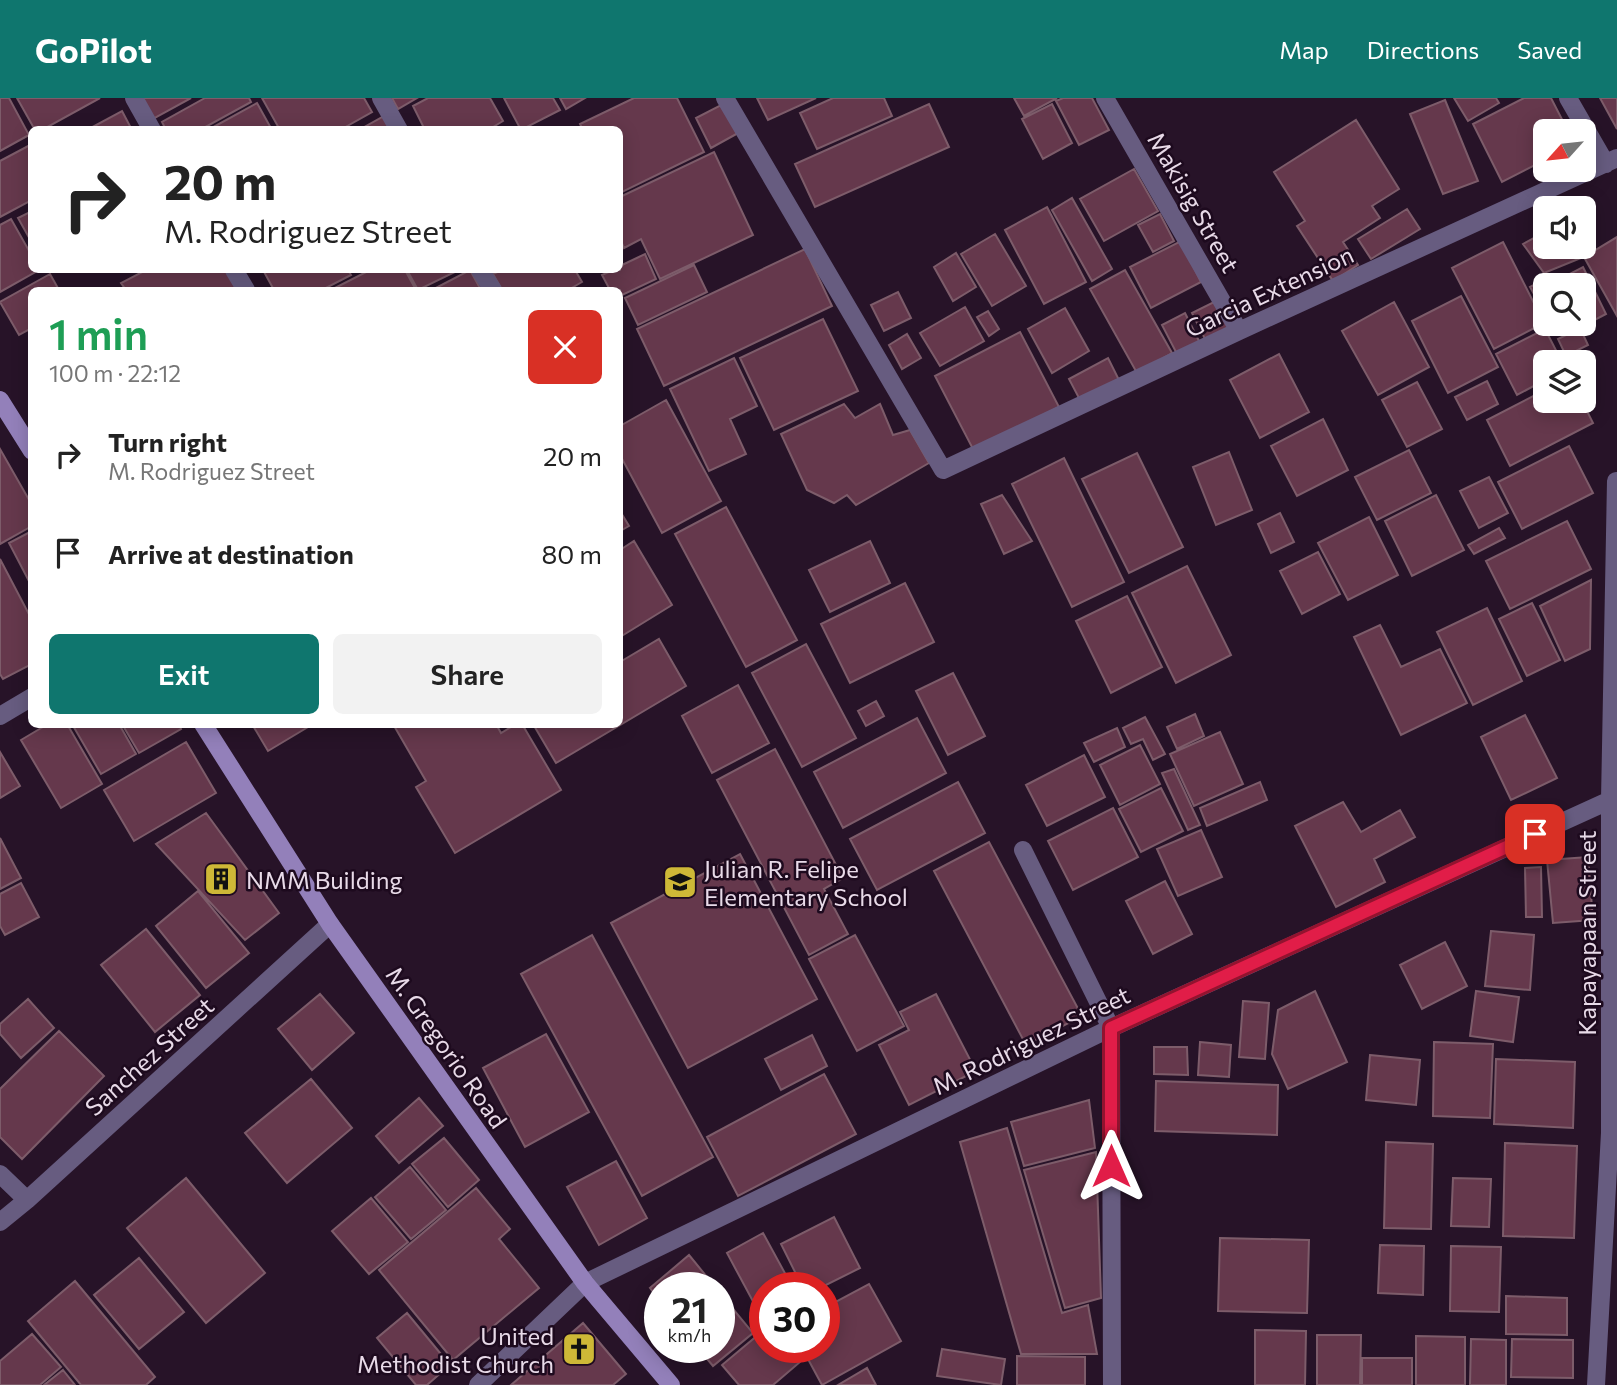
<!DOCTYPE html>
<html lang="en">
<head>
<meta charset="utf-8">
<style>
	body { margin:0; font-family:Commissioner,sans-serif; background:#f2f2f2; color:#222; height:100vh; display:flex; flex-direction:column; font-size:26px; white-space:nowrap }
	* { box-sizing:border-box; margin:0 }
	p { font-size:23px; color:#767676 }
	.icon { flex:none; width:38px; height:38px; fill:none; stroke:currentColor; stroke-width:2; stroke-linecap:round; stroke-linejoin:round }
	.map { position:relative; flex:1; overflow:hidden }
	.details { position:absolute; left:28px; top:189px; width:595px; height:441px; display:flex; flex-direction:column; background:#fff; border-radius:10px; box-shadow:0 4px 18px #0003 }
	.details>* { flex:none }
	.top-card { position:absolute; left:28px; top:28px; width:595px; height:147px; border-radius:10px; box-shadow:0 4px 18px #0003; background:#fff; color:#222; overflow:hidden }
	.needle { width:46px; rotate:243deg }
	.fabs { position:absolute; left:1533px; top:21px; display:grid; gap:14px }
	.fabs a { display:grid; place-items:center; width:63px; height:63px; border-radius:10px; background:#fff; box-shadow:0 4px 18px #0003; font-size:35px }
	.speed { position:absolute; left:644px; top:1174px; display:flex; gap:14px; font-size:35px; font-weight:700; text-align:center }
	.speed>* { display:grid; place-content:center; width:91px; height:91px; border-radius:50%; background:#fff; box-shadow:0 4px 18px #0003; line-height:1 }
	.speed small { font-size:18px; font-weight:400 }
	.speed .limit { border:10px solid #d22; background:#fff; color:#111 }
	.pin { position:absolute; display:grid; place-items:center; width:60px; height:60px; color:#fff; margin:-30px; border-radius:14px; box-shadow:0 4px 10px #0006 }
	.me { position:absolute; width:77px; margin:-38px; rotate:0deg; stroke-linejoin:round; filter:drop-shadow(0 0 5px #0008) }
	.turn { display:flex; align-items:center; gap:24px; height:147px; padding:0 21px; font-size:32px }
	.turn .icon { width:91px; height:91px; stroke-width:2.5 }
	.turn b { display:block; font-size:49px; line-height:60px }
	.round { display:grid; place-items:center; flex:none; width:74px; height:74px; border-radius:10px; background:#f2f2f2 }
	.overview { display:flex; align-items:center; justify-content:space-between; height:119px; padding:0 21px }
	h1 { font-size:42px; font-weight:600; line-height:52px; color:#1e9e55 }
	.action { display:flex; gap:14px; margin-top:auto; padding:14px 21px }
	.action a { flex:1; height:80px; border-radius:10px; background:#0f766e; color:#fff; font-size:28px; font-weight:600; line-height:80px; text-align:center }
	.action a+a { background:#f2f2f2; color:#222 }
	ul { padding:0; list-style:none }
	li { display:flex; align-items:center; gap:21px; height:98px; padding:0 21px }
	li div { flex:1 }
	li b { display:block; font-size:26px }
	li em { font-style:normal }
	header { display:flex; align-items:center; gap:42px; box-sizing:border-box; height:98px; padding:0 35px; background:#0f766e; color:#fff }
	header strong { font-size:33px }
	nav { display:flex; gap:38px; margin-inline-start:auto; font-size:24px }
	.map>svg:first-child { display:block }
	.building { fill:#65384c; stroke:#7d5c6a; stroke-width:2 }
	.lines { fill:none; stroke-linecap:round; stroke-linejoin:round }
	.street { stroke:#675c80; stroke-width:18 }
	.secondary { stroke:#9380ba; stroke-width:18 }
	.route-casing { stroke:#92132f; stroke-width:18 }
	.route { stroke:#e11d48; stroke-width:12 }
	.labels { text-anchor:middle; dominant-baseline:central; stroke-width:5; stroke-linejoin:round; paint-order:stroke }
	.street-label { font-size:24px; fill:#e8dae8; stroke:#1d0a1e }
	.poi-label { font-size:24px; fill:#e8dae8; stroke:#1d0a1e; text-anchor:start }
</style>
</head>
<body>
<header>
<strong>GoPilot</strong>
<nav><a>Map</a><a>Directions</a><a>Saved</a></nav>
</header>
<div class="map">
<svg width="1617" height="1287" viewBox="0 0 1617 1287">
	<rect width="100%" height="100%" fill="#271328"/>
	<path class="building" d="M0 0H9L29 37 0 53Z
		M17 0H100L42 32H35Z
		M142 0H191L153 21Z
		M205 0H249L251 4 200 32H166L162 24Z
		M262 0H364L372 14 340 32H280Z
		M392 0H417L398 11Z
		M428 0H490L503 23 488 32H425L413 8Z
		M504 0H553L560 12 521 32Z
		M560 0H585L566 11Z
		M634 0H677L704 54 620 95V32H583L580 26Z
		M757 0H816L768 22Z
		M833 0H884L892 18 817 51 800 15Z
		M1014 0H1057L1024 18Z
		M1063 0H1092L1109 32 1079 47 1056 3Z
		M1454 0H1496L1499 5 1468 23Z
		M1524 0H1551L1568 33H1545V62L1502 84 1473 26Z
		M1600 0H1617V31Z
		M1445 2 1478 83 1443 96 1410 16Z
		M257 5 272 32H208Z
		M725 5 740 34 711 50 696 20Z
		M929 6 949 49 815 109 795 66Z
		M1052 6 1072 45 1043 61 1022 21Z
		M122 13 132 32H87Z
		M386 17 393 32H359Z
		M1356 22 1399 91 1372 108 1380 120 1343 144 1358 167 1333 183 1297 128 1305 123 1274 74Z
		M32 46V102L0 119V63Z
		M714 54 753 137 660 181 641 141 624 150 620 141V99Z
		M1134 71 1158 113 1104 143 1080 101Z
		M1072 100 1112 171 1092 183 1052 112Z
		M1047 109 1086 184 1044 206 1005 132Z
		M1407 111 1420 131 1371 161 1358 141Z
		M32 113V145L18 120Z
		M1160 116 1174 143 1153 154 1138 127Z
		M11 121 32 158V172H39L0 194V127Z
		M1545 134V149H1575L1581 160 1544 175 1523 146Z
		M995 136 1026 188 992 208 961 156Z
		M1617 139V218L1584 159Z
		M1181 143 1201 184 1151 210 1130 169Z
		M1503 144 1544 225 1494 251 1452 170Z
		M805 151 832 208 664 288 637 231Z
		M956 155 976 189 953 203 934 169Z
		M645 156 656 181 620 198V192H610L602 177 613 172H620V168Z
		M694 167 707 194 638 227 625 200Z
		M1583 169 1606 216 1583 228 1584 187H1563L1560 181Z
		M146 172H226L237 192H126L121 185Z
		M263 172H348L351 177 322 192H274Z
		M370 172H405L416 192H331Z
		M407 172H456L457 173 418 192Z
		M470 172 481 192H432Z
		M502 172H575L582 184 568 192H502L493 176Z
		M1125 172 1172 255 1137 275 1090 191Z
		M50 176 59 192H32V230L19 237 0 204Z
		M1547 180 1551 187H1545V216L1530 189Z
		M898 194 911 220 884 233 871 207Z
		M1461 198 1498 269 1448 295 1412 223Z
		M1220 201 1234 229 1206 243 1192 215Z
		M1394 204 1429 269 1378 297 1342 233Z
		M965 209 984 243 940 268 920 235Z
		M1065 210 1089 253 1052 275 1028 231Z
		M988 213 999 231 989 238 977 219Z
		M1185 215 1200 245 1177 256 1162 227Z
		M823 221 858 293 774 332 740 260Z
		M1580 230 1588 247 1566 258 1558 241Z
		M1545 231 1562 264H1545V282L1517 297 1496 256Z
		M1020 234 1059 309 974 353 935 278Z
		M907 236 921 260 902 271 889 247Z
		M1279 256 1309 314 1260 340 1230 282Z
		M734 260 757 308 730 321 746 356 709 373 670 291Z
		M1108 260 1119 282 1080 302 1069 281Z
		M1487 283 1498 306 1467 322 1455 299Z
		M1417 284 1442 331 1407 349 1382 302Z
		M1545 292V303H1582L1593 325 1510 368 1487 322Z
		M666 302 721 403 662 435 620 357V328Z
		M844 306 855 320 880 306 893 337 910 332 929 365 856 407 847 397 834 405 807 392 781 336Z
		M1323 321 1348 372 1297 398 1271 348Z
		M1569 348 1593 395 1522 431 1498 384Z
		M0 351 32 407V428L0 446Z
		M1409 352 1431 395 1377 422 1355 379Z
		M1229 354 1252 412 1216 427 1193 369Z
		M1137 355 1183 449 1129 475 1082 381Z
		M1064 360 1124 484 1072 509 1012 386Z
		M1489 379 1508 415 1479 430 1460 393Z
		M1002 397 1032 443 1004 456 981 406Z
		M1436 397 1464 452 1412 478 1385 423Z
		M726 409 797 542 746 569 675 436Z
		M620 413 629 428 620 433Z
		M1280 415 1294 444 1271 455 1258 426Z
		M1369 419 1398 477 1348 502 1318 445Z
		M1567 423 1591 471 1510 511 1486 463Z
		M1499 430 1505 440 1474 456 1468 447Z
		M32 433V487H31L9 445Z
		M634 443 672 507 620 539V452Z
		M870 443 890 485 830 514 809 472Z
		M1318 454 1340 496 1302 516 1280 473Z
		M0 461 32 522V566L3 581 0 576Z
		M1187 468 1231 557 1176 585 1132 495Z
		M1591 482 1590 551 1565 563 1540 508Z
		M905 485 934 544 850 585 821 526Z
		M1127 498 1162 569 1111 595 1076 523Z
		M1532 505 1560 562 1527 578 1499 521Z
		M1487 510 1522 583 1473 607 1437 534Z
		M1380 527 1401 569 1440 551 1467 605 1401 637 1354 539Z
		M659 541 686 588 556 665 533 626H620V564Z
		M806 546 856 640 802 669 752 575Z
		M953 575 985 638 948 657 916 593Z
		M738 587 769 645 712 675 682 618Z
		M876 603 884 618 866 628 858 613Z
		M1195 616 1204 638 1177 651 1167 629Z
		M1525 617 1557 680 1511 702 1481 639Z
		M1145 619 1165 656 1153 662 1143 641 1131 646 1123 630Z
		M917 620 946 675 843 730 814 674Z
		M48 626H67L102 686 61 710 21 642Z
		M72 626H119L136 656 101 676Z
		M122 626H179L181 631 139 655Z
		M252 626H313L268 653Z
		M393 626H496L501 635 516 626H522L561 692 455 755 416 689 426 683Z
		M1117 630 1125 649 1094 664 1084 645Z
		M1220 634 1243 686 1194 708 1170 656Z
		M186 644 216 695 134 743 104 692Z
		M1140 647 1160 686 1120 707 1100 667Z
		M775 651 843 780 824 791 848 836 809 857 717 682Z
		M0 654 20 688 0 700Z
		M1084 657 1105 699 1047 728 1026 687Z
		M1174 671 1200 727 1188 732 1162 675Z
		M958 684 985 735 877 792 850 741Z
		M1260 684 1267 702 1207 728 1200 710Z
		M1161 690 1183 733 1141 754 1119 711Z
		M1343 704 1361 734 1400 712 1415 739 1374 761 1385 784 1336 809 1295 728Z
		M1113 710 1138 759 1073 792 1048 743Z
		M206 715 279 815 245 842 156 746Z
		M1201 732 1222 779 1178 798 1157 751Z
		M0 740 21 780 0 791Z
		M989 744 1082 918 1026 947 934 773Z
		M740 756 817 901 688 970 611 825Z
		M1588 759 1593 822 1553 825 1547 762Z
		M1541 769 1542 819H1526L1525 770Z
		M1165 783 1192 836 1153 856 1126 803Z
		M21 785 39 819 5 837 0 828V796Z
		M198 793 249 855 206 890 156 828Z
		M146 831 200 897 155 934 101 867Z
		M1491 833 1534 837 1530 892 1485 888Z
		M592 837 713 1059 642 1098 521 876Z
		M855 837 904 928 857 953 809 861Z
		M1445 844 1467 888 1422 911 1400 867Z
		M1315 893 1347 964 1288 991 1272 956 1278 912Z
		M1476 893 1519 899 1513 944 1470 938Z
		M320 896 354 935 312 972 278 931Z
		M936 896 976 973 909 1007 879 947 909 932 900 914Z
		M28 901 54 930 21 960 0 936V926Z
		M1243 903 1269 905 1265 961 1239 959Z
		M59 933 104 978 22 1061 0 1039V991Z
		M546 936 589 1014 525 1049 483 970Z
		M812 937 827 968 781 992 765 961Z
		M1200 944 1231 947 1229 979 1198 977Z
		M1434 944 1493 946 1490 1020 1433 1018Z
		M1154 949H1187L1188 977 1154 976Z
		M1370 957 1420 962 1416 1007 1366 1002Z
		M1496 961 1575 964 1573 1030 1494 1026Z
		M824 976 856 1036 738 1098 707 1039Z
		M311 981 352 1030 287 1085 245 1035Z
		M1156 983 1278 987 1277 1037 1155 1033Z
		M419 1000 443 1028 399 1065 376 1038Z
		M1089 1002 1095 1050 1024 1068 1011 1024Z
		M1007 1030 1062 1215 1088 1207 1097 1256H1021L960 1044Z
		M444 1040 479 1082 448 1109 412 1066Z
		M1386 1044 1433 1046 1431 1131 1384 1130Z
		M1505 1045 1577 1048 1574 1140 1503 1138Z
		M1096 1054 1101 1200 1065 1210 1024 1072Z
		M616 1063 647 1120 599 1147 567 1089Z
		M410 1069 446 1112 411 1141 375 1099Z
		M186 1080 265 1175 206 1225 127 1130Z
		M1453 1080 1491 1081 1489 1129 1451 1128Z
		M476 1090 510 1131 499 1141 539 1190 453 1262 379 1172Z
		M371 1100 408 1144 369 1176 332 1133Z
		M834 1119 860 1170 820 1190H803L781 1146Z
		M763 1135 793 1190H765L763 1222 727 1155Z
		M1220 1140 1309 1142 1307 1215 1218 1213Z
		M1380 1147 1424 1148 1423 1197 1378 1195Z
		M1451 1148 1501 1149 1499 1214 1450 1213Z
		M689 1157 716 1190H660V1203L650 1190Z
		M139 1160 184 1214 139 1251 94 1197Z
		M75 1183 155 1279 146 1287H81L28 1223Z
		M869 1186 901 1243 822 1287 802 1250H824V1210Z
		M719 1194 753 1235 713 1268 698 1250H719Z
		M1506 1198 1567 1200V1237L1506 1236Z
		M407 1215 450 1267 427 1287H416L377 1240Z
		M583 1225 626 1276 613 1287H511Z
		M765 1231V1250H788L800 1264 773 1287H739L722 1267Z
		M1255 1232 1306 1233 1305 1287H1255Z
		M32 1236 61 1269 40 1287H0V1263Z
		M1317 1237H1361L1360 1287H1317Z
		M1416 1238 1465 1239V1287H1416Z
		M1471 1241 1506 1242V1287H1470Z
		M1512 1241 1573 1242V1280L1511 1279Z
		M942 1251 1005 1261 1001 1287 937 1278Z
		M1017 1258 1085 1259V1287H1017Z
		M1362 1260H1412V1287H1362Z
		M867 1270 876 1287H838Z
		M63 1272 75 1287H44Z"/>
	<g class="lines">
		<path class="street" d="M134 0 152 32
			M381 0 399 32
			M725 0 943 372 1239 233 1617 60
			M1105 0 1239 233
			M1568 0 1606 66
			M234 172 246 192
			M480 172 493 192
			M0 618 32 599
			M1023 752 1111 930 1112 1287
			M0 1076 27 1102
			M0 1124 27 1102 330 826
			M478 1287 585 1185 1111 930 1617 699
			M1596 1287 1610 1035V702L1616 383"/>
		<path class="secondary" d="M0 302 32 353
			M203 626 330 826 585 1185 671 1287"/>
	</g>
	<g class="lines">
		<g class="route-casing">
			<path id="route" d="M1111 1068V930L1535 736"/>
		</g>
		<use href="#route" class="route"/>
	</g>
	<defs>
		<g id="building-square" transform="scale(1.75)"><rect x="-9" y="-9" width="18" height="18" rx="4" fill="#ceb837" stroke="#1d0a1e"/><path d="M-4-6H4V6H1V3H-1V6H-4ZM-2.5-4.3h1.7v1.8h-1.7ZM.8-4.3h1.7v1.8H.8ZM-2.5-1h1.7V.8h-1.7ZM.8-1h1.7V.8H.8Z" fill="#111"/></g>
		<g id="school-square" transform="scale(1.75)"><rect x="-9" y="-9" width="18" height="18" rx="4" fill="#ceb837" stroke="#1d0a1e"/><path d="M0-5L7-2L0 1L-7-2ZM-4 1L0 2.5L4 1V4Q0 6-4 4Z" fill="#111"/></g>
		<g id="church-square" transform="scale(1.75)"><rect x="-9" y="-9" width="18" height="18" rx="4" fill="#ceb837" stroke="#1d0a1e"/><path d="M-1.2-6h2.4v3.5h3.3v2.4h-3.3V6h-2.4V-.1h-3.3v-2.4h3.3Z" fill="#111"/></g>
	</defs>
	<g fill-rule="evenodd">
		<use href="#building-square" x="221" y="781"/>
		<use href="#school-square" x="680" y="784"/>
		<use href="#church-square" x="579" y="1251"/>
	</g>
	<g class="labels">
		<g class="street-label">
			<text transform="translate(1194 104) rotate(60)">Makisig Street</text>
			<text transform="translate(1269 193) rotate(-25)">Garcia Extension</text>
			<text transform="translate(1586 835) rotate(-90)">Kapayapaan Street</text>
			<text transform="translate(1031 942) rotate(-26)">M. Rodriguez Street</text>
			<text transform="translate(447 949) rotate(55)">M. Gregorio Road</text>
			<text transform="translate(149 958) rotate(-42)">Sanchez Street</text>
		</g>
		<g class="poi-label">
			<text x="704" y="770">Julian R. Felipe<tspan x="704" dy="28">Elementary School</tspan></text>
			<text x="246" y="781">NMM Building</text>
			<text x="554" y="1237" text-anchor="end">United<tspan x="554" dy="28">Methodist Church</tspan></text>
		</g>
	</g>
</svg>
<div class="fabs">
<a><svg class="needle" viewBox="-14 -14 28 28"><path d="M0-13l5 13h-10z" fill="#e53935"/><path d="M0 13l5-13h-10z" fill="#767676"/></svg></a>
<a><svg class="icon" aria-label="sound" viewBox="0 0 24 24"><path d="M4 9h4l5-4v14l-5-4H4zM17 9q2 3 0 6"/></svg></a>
<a><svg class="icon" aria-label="search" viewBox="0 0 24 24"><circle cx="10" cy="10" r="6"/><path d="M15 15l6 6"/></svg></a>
<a><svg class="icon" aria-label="layers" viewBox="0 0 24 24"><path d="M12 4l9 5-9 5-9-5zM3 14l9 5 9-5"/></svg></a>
</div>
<div class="speed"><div>21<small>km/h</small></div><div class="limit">30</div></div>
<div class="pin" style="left:1535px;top:736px;background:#d93025"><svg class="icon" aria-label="arrive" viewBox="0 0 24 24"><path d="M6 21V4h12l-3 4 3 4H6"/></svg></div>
<svg class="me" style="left:1111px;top:1068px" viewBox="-20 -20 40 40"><path d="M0-17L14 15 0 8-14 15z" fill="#e11d48" stroke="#fff" stroke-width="4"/></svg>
<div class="top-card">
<div class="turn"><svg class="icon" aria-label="right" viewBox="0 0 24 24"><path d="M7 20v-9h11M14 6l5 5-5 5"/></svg><div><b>20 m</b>M. Rodriguez Street</div></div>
</div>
<section class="details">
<div class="overview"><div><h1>1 min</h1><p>100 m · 22:12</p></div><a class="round" style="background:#d93025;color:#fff"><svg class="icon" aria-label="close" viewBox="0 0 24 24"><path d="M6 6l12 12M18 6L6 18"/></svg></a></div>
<ul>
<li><svg class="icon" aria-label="right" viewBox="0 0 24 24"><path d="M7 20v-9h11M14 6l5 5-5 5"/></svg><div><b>Turn right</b><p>M. Rodriguez Street</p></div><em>20 m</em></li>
<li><svg class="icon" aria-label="arrive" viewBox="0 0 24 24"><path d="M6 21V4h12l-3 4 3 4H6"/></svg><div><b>Arrive at destination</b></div><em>80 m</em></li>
</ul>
<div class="action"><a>Exit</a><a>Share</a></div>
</section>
</div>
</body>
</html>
